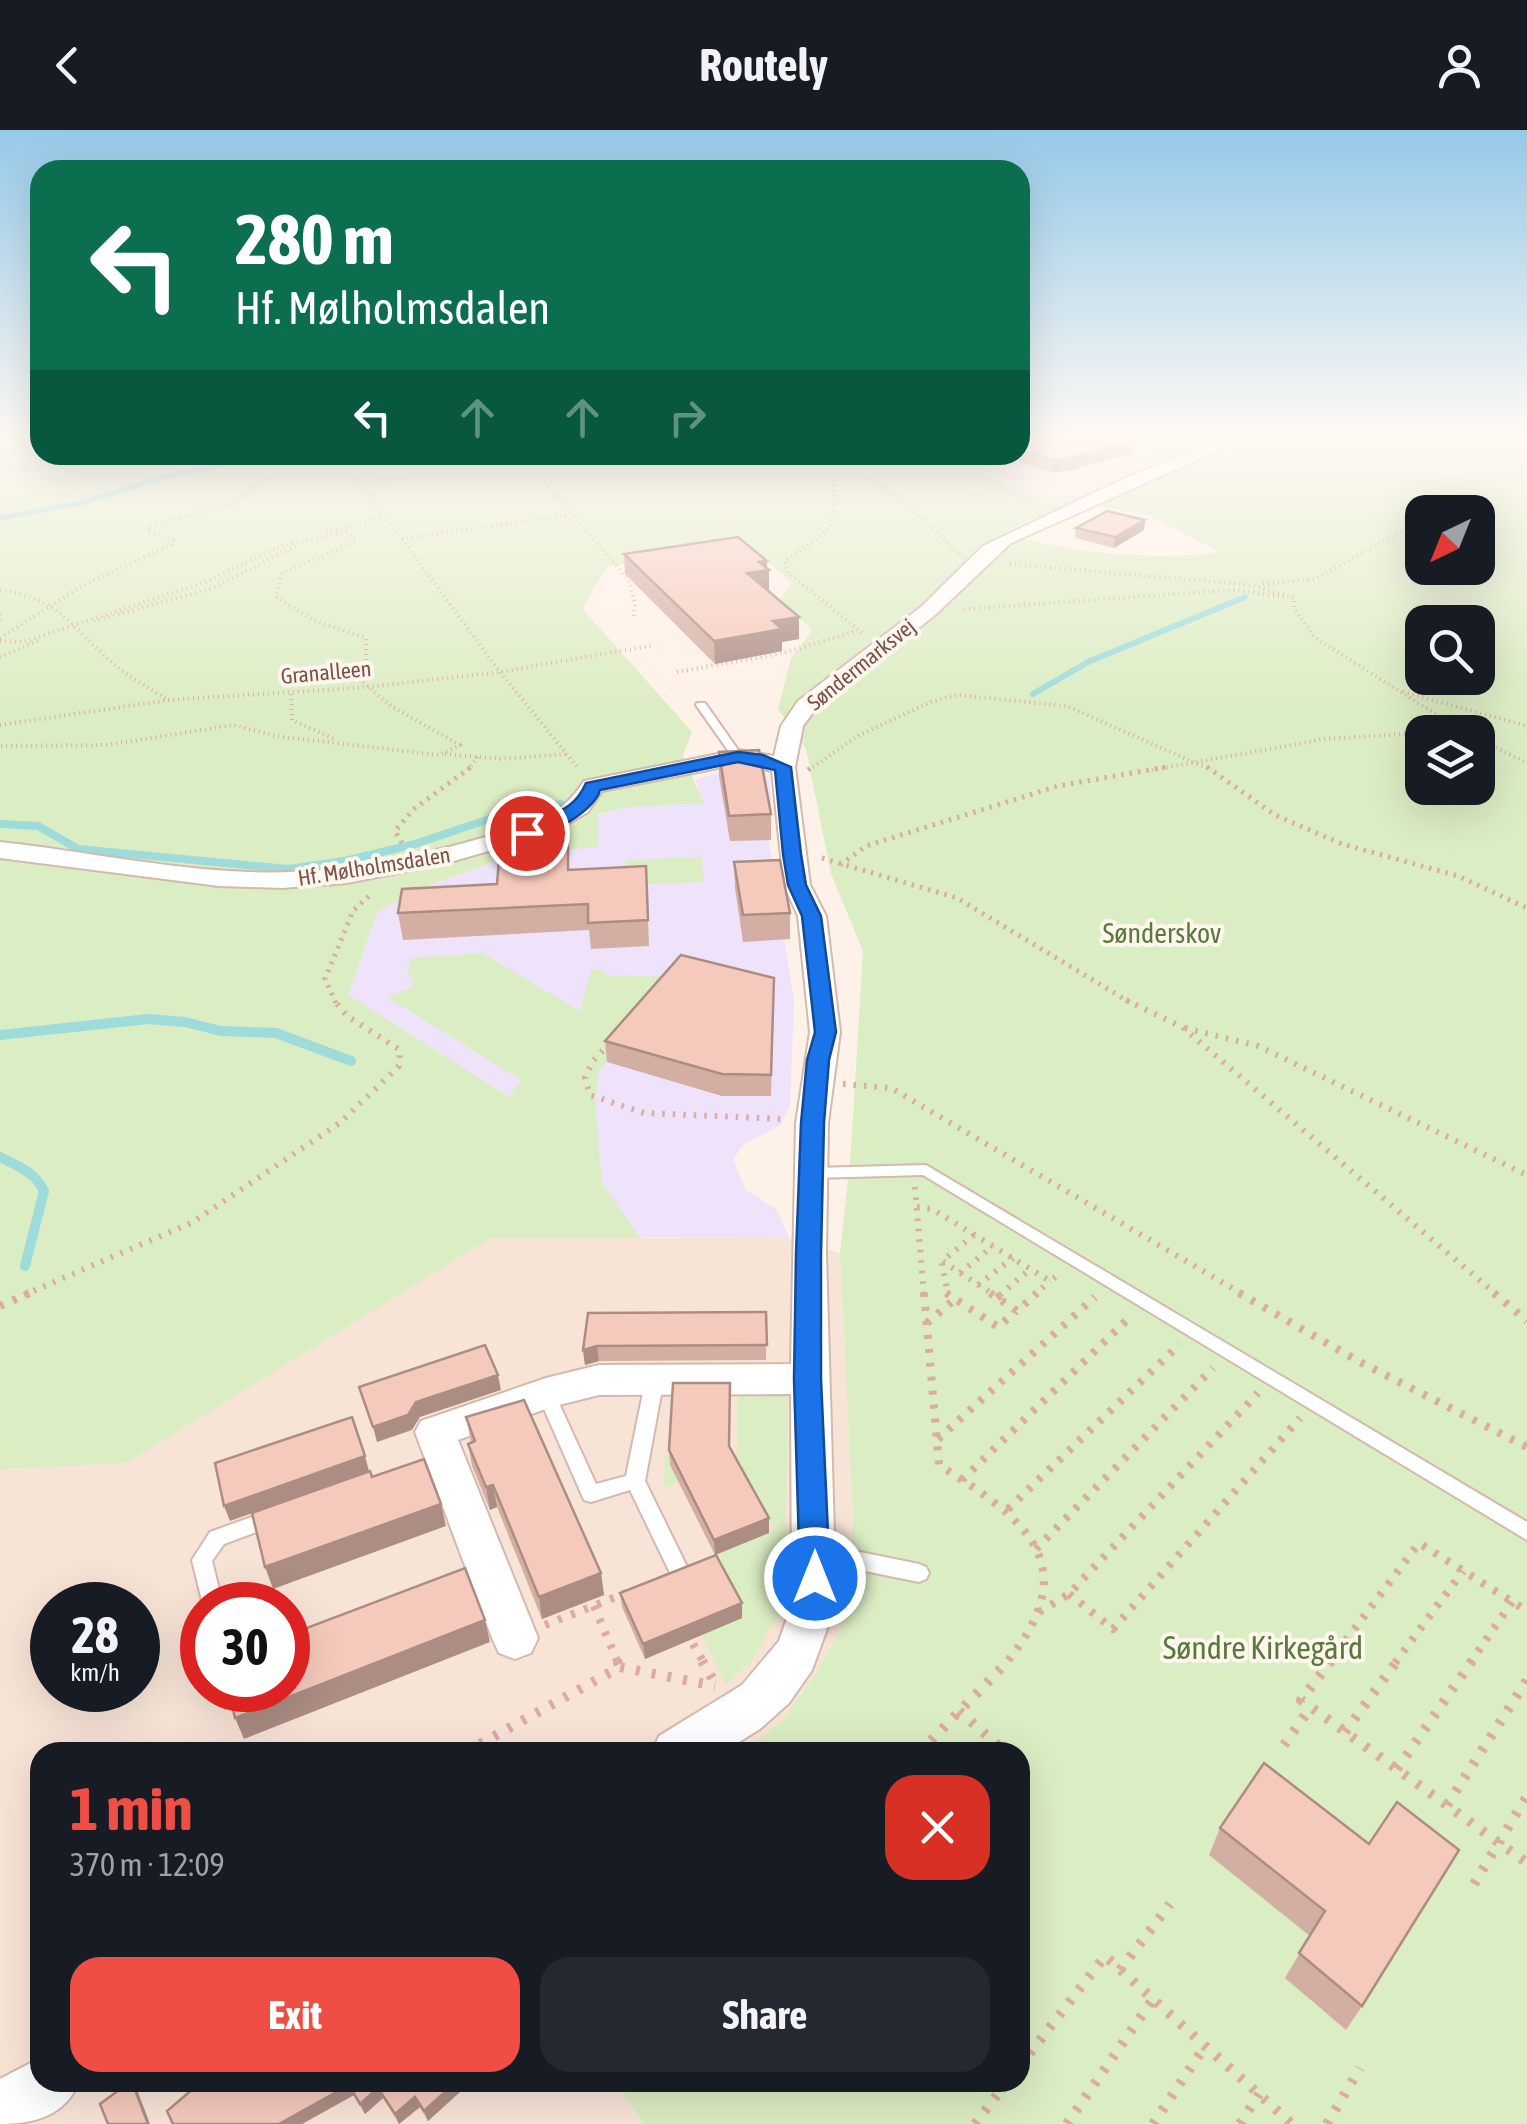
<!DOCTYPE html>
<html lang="en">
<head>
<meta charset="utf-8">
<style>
	body { margin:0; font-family:"Asap Condensed",sans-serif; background:#242831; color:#f1f3f6; height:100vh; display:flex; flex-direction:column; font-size:38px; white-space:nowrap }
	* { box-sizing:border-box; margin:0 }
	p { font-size:32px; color:#9ea1a6 }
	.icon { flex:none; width:55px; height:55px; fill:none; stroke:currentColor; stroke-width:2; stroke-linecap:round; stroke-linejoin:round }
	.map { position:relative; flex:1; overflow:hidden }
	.details { position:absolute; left:30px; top:1612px; width:1000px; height:350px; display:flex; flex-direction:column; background:#171b24; border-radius:30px; box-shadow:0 10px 40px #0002 }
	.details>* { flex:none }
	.banner { position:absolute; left:30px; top:30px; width:1000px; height:305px; border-radius:30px; box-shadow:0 10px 40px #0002; background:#0b6e4f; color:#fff; overflow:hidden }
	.needle { width:65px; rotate:223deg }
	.controls { position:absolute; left:1405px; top:365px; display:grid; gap:20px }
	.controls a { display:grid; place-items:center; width:90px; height:90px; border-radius:20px; background:#171b24; box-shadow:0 10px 40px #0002; font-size:50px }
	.speed { position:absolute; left:30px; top:1452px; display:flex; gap:20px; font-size:50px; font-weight:700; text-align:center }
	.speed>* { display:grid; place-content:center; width:130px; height:130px; border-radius:50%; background:#171b24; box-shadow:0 10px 40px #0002; line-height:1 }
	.speed small { font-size:25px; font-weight:400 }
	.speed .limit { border:15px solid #d22; background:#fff; color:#111 }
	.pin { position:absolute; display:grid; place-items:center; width:85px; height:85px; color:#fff; margin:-42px; border:5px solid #fff; border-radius:50%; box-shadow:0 2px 10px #0007 }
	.me { position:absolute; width:110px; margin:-55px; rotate:0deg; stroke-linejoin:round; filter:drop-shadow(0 0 8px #0008) }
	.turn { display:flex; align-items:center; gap:35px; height:210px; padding:0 40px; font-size:45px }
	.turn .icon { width:130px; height:130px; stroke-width:2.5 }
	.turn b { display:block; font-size:70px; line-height:85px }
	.lanes { display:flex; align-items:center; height:95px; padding:0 40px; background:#0003; justify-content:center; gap:50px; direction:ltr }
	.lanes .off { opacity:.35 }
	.round { display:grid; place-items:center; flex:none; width:105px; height:105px; border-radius:30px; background:#242831 }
	.summary { display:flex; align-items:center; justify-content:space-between; height:170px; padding:0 40px }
	h1 { font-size:60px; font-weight:700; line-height:75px; color:#ef4e44 }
	.action { display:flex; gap:20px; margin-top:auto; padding:20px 40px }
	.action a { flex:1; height:115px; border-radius:30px; background:#ef4e44; color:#fff; font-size:40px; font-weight:700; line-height:115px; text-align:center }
	.action a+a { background:#242831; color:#f1f3f6 }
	header { display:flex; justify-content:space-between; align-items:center; height:130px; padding:0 40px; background:#171b24; font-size:45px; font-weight:700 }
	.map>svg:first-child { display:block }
	.residential { fill:#f8e4d7; fill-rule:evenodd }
	.industrial { fill:#eee5e0 }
	.education { fill:#eee3fa }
	.green { fill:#dbedc3; fill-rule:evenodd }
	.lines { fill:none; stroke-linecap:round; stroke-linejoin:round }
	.stream-far3 { stroke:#9edcdb; stroke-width:5 }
	.stream-far2 { stroke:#9edcdb; stroke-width:6 }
	.stream-far1 { stroke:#9edcdb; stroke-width:8 }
	.stream { stroke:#9edcdb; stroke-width:10 }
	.lane-casing { stroke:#d3b9ae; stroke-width:4 }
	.street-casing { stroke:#d3b9ae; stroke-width:4 }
	.path-far4 { stroke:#dbac9f; stroke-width:4; stroke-dasharray:1 4; stroke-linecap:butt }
	.path-far3 { stroke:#dbac9f; stroke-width:5; stroke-dasharray:2.5 6; stroke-linecap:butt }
	.path-far2 { stroke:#dbac9f; stroke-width:6; stroke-dasharray:2.5 8; stroke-linecap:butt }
	.path-far1 { stroke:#dbac9f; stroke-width:8; stroke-dasharray:4 10; stroke-linecap:butt }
	.path { stroke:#dbac9f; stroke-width:10; stroke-dasharray:4 12; stroke-linecap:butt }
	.lane { fill:#fff; fill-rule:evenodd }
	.street { fill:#fff; fill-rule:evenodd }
	.wall { fill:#d3aea2 }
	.shaded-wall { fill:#ac8d84 }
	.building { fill:#f5cabc; stroke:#ac8d84; stroke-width:2.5 }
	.route { fill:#1a73e8; stroke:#114b97; stroke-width:2.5 }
	.labels { text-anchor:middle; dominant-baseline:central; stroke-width:8; stroke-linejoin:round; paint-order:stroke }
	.far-street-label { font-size:22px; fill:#7a5249; stroke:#fff6ee }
	.park-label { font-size:28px; fill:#597a3d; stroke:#fff6ee }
	.near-park-label { font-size:32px; fill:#597a3d; stroke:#fff6ee }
</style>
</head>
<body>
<header><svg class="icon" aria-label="back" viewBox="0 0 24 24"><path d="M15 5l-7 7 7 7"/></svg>Routely<svg class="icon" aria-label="person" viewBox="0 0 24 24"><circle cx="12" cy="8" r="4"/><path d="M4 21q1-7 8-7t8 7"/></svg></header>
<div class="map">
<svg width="1527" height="1994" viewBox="0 0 1527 1994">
	<rect width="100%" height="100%" fill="#fef1e7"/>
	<path class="residential" d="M491 1108H789L840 1123 853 1392 839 1502 814 1546 782 1590 743 1622H40V1952L616 1953 643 1994H0V1340L127 1333ZM52 1475H138V1560H52ZM202 1475H288V1560H202Z"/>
	<path class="industrial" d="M1096 305 1173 331 1071 372 1038 366 995 347 1013 325Z"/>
	<path class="education" d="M730 639 760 640 769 648 772 679 765 686 794 871 790 975 781 995 743 1015 733 1030 746 1060 777 1080 789 1108 565 1107 348 866 378 781 430 755 513 725 597 685 631 677 703 673 696 650Z"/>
	<path class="green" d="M0 305H40V325H1013L996 348 1038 366 1071 372 1171 332 1096 305H1527V1994H643L616 1953 1020 1952V1622H743L782 1590 814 1546 839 1502 853 1392 840 1123 851 1020 863 821 831 744 806 619 778 579 791 529 812 500 780 469 791 453 747 412 607 437 582 478 692 602 683 625 704 673 631 677 598 684V717L513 725 430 755 378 781 348 865 509 967 521 950 387 867 414 856 408 844 411 828 482 823 580 881 591 840 604 839 605 845 677 847 599 941 595 971 602 1053 640 1108H491L127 1333 0 1340ZM1071 372 1149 385 1220 422C1161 431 1059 423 1004 402ZM1422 382H1478V438H1422ZM1422 492H1478V548H1422ZM1422 602H1478V658H1422Z
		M701 727 704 752 626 755V730Z
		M738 1257H788L785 1441 778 1485 753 1529 726 1555 701 1505 742 1487 711 1427 774 1400 734 1331 664 1358V1326L737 1324Z"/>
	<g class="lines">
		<path class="stream-far3" d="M0 388 81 373 167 346 272 325"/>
		<path class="stream-far2" d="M1033 564 1088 532 1245 467"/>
		<path class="stream-far1" d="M0 694 38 696 78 719 288 739 345 731 415 714 501 685 561 674"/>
		<path class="stream" d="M0 905 148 889 185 892 221 901 276 903 351 931
			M0 1027C18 1036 35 1042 44 1061L25 1136"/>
		<g class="lane-casing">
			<path id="lane" d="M697 573H705L743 627 742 629H734L696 575Z
				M926 1035 1527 1392V1410L923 1045 814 1048 806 1043 814 1038Z
				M655 1241 661 1243 664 1248 645 1351 689 1441 686 1447 679 1450 672 1447 630 1360 591 1372 584 1370 537 1263 540 1258 546 1256 552 1258 596 1354 626 1346 646 1248 649 1243Z
				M271 1380 278 1382 281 1388 278 1394 224 1414 212 1431 223 1475H203L192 1430 210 1402Z
				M816 1413 919 1434 926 1437 929 1443 926 1449 919 1452 816 1431 809 1428 806 1422 809 1416Z"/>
		</g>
		<g class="street-casing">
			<path id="street" d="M1233 305H1253L1011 413 935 485 814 581 803 596 795 637 810 755 826 786 840 902 828 993 826 1124 836 1474 812 1540 789 1573 760 1599 723 1622H652L659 1606 742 1555 779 1511 792 1474 791 1264 599 1265 551 1277 458 1310 538 1508 531 1523 515 1529 499 1523 492 1508 415 1302 421 1291 546 1248 599 1235 791 1234 796 993 810 902 798 786 784 755 772 641 738 634 602 661 588 682 552 703 443 734 347 753 282 758 219 756 0 728V712C83 721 166 739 249 742 328 745 406 730 482 708 526 695 558 692 584 651L738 620 774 626 781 596 798 571 921 477 983 416 1121 350Z
				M40 1928V1952H79C65 1986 34 1994 0 1994V1949Z"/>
		</g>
		<path class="path-far4" d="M0 314 16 305
			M0 322 40 320
			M340 325 500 542 579 639
			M522 325 628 449 635 474 633 488
			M805 325C882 344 904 371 959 424
			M835 325C831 395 848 391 785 430L788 443 865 505
			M989 325 980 340 985 349 999 357 1038 372
			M21 335 64 325
			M442 335 479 325
			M0 336 25 339 99 330 217 325
			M360 354 440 341 442 335 436 325
			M326 402 382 386
			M402 409 574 384
			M1010 434 1252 455 1294 468V478L1314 507 1464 602
			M1263 454 1315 449 1409 397
			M0 460C66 471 68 496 115 535 131 548 149 558 167 569
			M964 479 1233 460 1285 467
			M0 484V492
			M94 491 213 458 296 416
			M0 508 82 456 171 415 173 410 147 400 149 396 233 374 283 334 302 325
			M0 511 23 512 205 452 284 415 346 402 356 408 353 413 282 443 276 467 313 490 366 508V533L356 546 391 576 460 615 439 625 275 606 233 595 107 615 0 616
			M0 527 40 510
			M677 542 783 523 854 502
			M1403 562 1527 596
			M291 564 292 590 334 609
			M0 595 168 570 368 557 500 542 654 515
			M1427 602 1456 601
			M1478 609 1527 633
			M445 624 501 629 567 624
			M468 640 478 627
			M809 640 859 605 931 572 957 565 1067 576 1211 640
			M1152 640 1325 609 1422 603"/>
		<path class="path-far3" d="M1207 637 1275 685 1342 714 1458 746 1527 778
			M808 640 812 637
			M402 713 395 701 414 679 471 637
			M822 728 957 768 1131 873
			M840 735 866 716 1058 656 1166 637
			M336 873 325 849 353 781 370 765"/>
		<path class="path-far2" d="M1126 870 1182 897 1497 1165
			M1185 898 1258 916 1527 1045
			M610 913 593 931 585 948 590 965 644 983 784 989
			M843 954 891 958 1244 1165
			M915 1057 924 1165
			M917 1077 932 1079 1050 1151 1060 1144
			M974 1105 942 1131 994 1165
			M942 1133 948 1165
			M960 1143 993 1116
			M978 1155 1013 1128
			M24 1165 193 1092 341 992 399 936 400 920 347 886 334 870
			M1000 1165 1030 1139
			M1034 1165 1050 1151"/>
		<path class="path-far1" d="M924 1163 939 1335C1025 1389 1087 1434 1006 1533
			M946 1163 998 1197 1016 1181
			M990 1163 1017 1181 1037 1163
			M1239 1163 1358 1231 1527 1317
			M1494 1163 1527 1191
			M997 1168 1003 1163
			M0 1176 30 1163
			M927 1193 955 1169
			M938 1309 1095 1167
			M962 1350 1130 1187
			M1008 1379 1180 1214
			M1036 1419 1213 1238
			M1069 1464 1113 1499 1300 1288
			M594 1476 618 1533
			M1039 1482 1069 1464 1258 1263
			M545 1495 626 1463
			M693 1514 704 1533
			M1329 1533 1419 1413 1527 1481
			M1395 1533 1463 1441
			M1470 1533 1512 1472"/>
		<path class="path" d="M617 1531 620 1537
			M702 1531 716 1555
			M1331 1531 1301 1570 1527 1733
			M959 1581 1001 1618 998 1622
			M1345 1602 1397 1531
			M480 1614 620 1537 715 1556
			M1284 1615 1311 1577
			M920 1622 1008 1531
			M1397 1639 1472 1531
			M1447 1675 1527 1550
			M1474 1754 1527 1666
			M1120 1840 1170 1774
			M1020 1936 1105 1826 1292 1994
			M975 1994 1007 1952
			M1067 1994 1153 1869
			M1153 1994 1205 1916
			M1240 1994 1259 1964
			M1327 1994 1360 1938"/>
		<use href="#lane" class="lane"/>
		<use href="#street" class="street"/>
	</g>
	<path class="wall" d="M1020 309 1133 323 1070 340 1053 343 1010 328 1011 325H1020Z
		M1145 390 1144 400 1114 418 1075 408 1076 398Z
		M624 424 767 439 768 461 799 509 782 512V521L715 534 625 444Z
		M719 622 771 684V710L730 711 719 646Z
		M734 732 790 783V809L743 812 735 758Z
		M646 736 649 816 591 819 589 800 403 810 398 783 497 754 570 740Z
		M774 848 771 966H722L607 932 605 911Z
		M766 1182V1230L599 1231 585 1235 583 1220Z
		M466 1287 601 1443 604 1465 542 1489 497 1377 490 1380 472 1336 468 1314 471 1312Z
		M729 1317 769 1403 715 1425 670 1335 669 1320Z
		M620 1463 742 1488 645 1529 622 1477Z
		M1220 1698 1369 1714 1362 1876 1346 1900 1285 1848 1310 1806 1209 1725Z
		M201 1952H458L461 1961 428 1991 420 1977 399 1994 383 1968 365 1984 354 1965 302 1994H173Z"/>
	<path class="shaded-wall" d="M1135 311 1133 323 1070 340 1053 343 1054 330Z
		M1145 390 1144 400 1114 418 1115 407Z
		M767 431V440H769V461L747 443 759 432Z
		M799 487V509L782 512V521L715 534 714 511 773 491Z
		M597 1216 599 1231 585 1235 583 1220Z
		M498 1245 501 1260 420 1287 412 1300 377 1312 373 1297 416 1272Z
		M365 1326 369 1341 230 1391 224 1376Z
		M493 1355 497 1377 490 1380 486 1357Z
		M441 1374 446 1396 273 1459 265 1437Z
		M769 1388V1403L715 1425 714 1410Z
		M601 1443 604 1465 542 1489 539 1467Z
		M742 1473V1488L645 1529 643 1514Z
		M485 1490 490 1512 244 1609 235 1588Z
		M132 1952 136 1957 150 1994H148Z
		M456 1952H458L461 1961 428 1991 424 1981Z
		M349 1955 354 1965 302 1994H279Z
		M378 1958 383 1968 365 1984 360 1974Z
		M415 1967 420 1977 399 1994 395 1984Z"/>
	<path class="building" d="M1036 305H1117L1135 311 1072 327 1054 330 1020 319V314L1027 312 1020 309Z
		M1107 381 1145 390 1115 407 1076 398Z
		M738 407 767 431 759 432 769 440 747 443 799 487 773 491 782 499 714 511 624 424Z
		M759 620 771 684 729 686 719 622Z
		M568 713V740L646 736 648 790 588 793V774L398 783 402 759 497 754 500 716Z
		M780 730 790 783 743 785 734 732Z
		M681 825 774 848 771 945 722 944 605 911Z
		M766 1182 767 1215 597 1216 583 1220 588 1183Z
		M485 1215 498 1245 416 1272 408 1285 373 1297 359 1257Z
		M673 1253H730L729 1316 769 1388 714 1410 669 1320Z
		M524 1270 601 1443 539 1467 493 1355 486 1357 468 1314 475 1311 466 1287Z
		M352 1287 365 1326 224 1376 215 1333Z
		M424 1329 441 1374 265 1437 252 1383 370 1341 372 1347Z
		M716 1425 742 1473 643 1514 620 1463Z
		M465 1438 485 1490 235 1588 229 1560H288V1505Z
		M1264 1633 1369 1714 1397 1672 1459 1720 1362 1876 1299 1823 1325 1781 1220 1698Z
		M130 1952H132L148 1994H108L100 1974Z
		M201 1952H456L424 1981 415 1967 395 1984 378 1958 360 1974 349 1955 279 1994H173L167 1981Z"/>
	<linearGradient id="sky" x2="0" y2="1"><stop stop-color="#95c9e8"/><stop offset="0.52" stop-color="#fff9f4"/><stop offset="1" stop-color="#fff9f4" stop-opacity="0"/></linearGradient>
	<rect width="1527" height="584" fill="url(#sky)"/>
	<path class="route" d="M738 622 763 625 791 637 801 724 806 755 821 786 836 902 829 930 824 993 821 1124V1249L830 1448 826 1458 815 1461 804 1458 800 1448 794 1249 796 1124 801 993 807 930 815 902 802 786 788 755 783 724 775 640 738 632 600 660C595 682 536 716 519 703 544 681 571 688 586 653Z"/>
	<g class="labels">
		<g class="far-street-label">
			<text transform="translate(861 534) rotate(-39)">Søndermarksvej</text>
			<text transform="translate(326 542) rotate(-5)">Granalleen</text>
			<text transform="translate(374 736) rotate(-9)">Hf. Mølholmsdalen</text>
		</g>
		<g class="park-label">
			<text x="1162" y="803">Sønderskov</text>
		</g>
		<g class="near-park-label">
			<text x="1263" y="1517">Søndre Kirkegård</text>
		</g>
	</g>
</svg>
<div class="controls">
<a><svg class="needle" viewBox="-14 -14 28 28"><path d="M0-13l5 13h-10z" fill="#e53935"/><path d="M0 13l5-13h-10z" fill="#9ea1a6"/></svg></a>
<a><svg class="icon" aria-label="search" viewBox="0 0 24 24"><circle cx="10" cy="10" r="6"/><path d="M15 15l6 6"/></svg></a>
<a><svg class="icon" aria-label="layers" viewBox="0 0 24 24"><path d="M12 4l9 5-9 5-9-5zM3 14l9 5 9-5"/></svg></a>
</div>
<div class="speed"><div>28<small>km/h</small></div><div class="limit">30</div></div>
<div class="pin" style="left:527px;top:703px;background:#d93025"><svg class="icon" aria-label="arrive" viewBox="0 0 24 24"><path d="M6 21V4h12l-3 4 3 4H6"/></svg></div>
<svg class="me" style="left:815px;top:1448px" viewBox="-20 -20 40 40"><circle r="17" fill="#1a73e8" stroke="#fff" stroke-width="3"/><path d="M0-11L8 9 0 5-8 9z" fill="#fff"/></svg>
<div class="banner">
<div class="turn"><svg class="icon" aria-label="left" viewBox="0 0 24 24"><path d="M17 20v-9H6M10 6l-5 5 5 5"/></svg><div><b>280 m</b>Hf. Mølholmsdalen</div></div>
<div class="lanes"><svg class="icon" aria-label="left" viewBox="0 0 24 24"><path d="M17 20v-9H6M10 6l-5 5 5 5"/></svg><svg class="icon off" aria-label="ahead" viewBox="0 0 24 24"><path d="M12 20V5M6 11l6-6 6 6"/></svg><svg class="icon off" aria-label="ahead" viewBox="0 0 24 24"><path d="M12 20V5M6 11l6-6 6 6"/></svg><svg class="icon off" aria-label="right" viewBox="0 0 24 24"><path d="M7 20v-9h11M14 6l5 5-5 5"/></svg></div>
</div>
<section class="details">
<div class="summary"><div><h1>1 min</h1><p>370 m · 12:09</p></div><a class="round" style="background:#d93025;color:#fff"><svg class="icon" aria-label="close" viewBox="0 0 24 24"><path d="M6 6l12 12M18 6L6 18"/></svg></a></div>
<div class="action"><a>Exit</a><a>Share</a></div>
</section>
</div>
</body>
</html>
